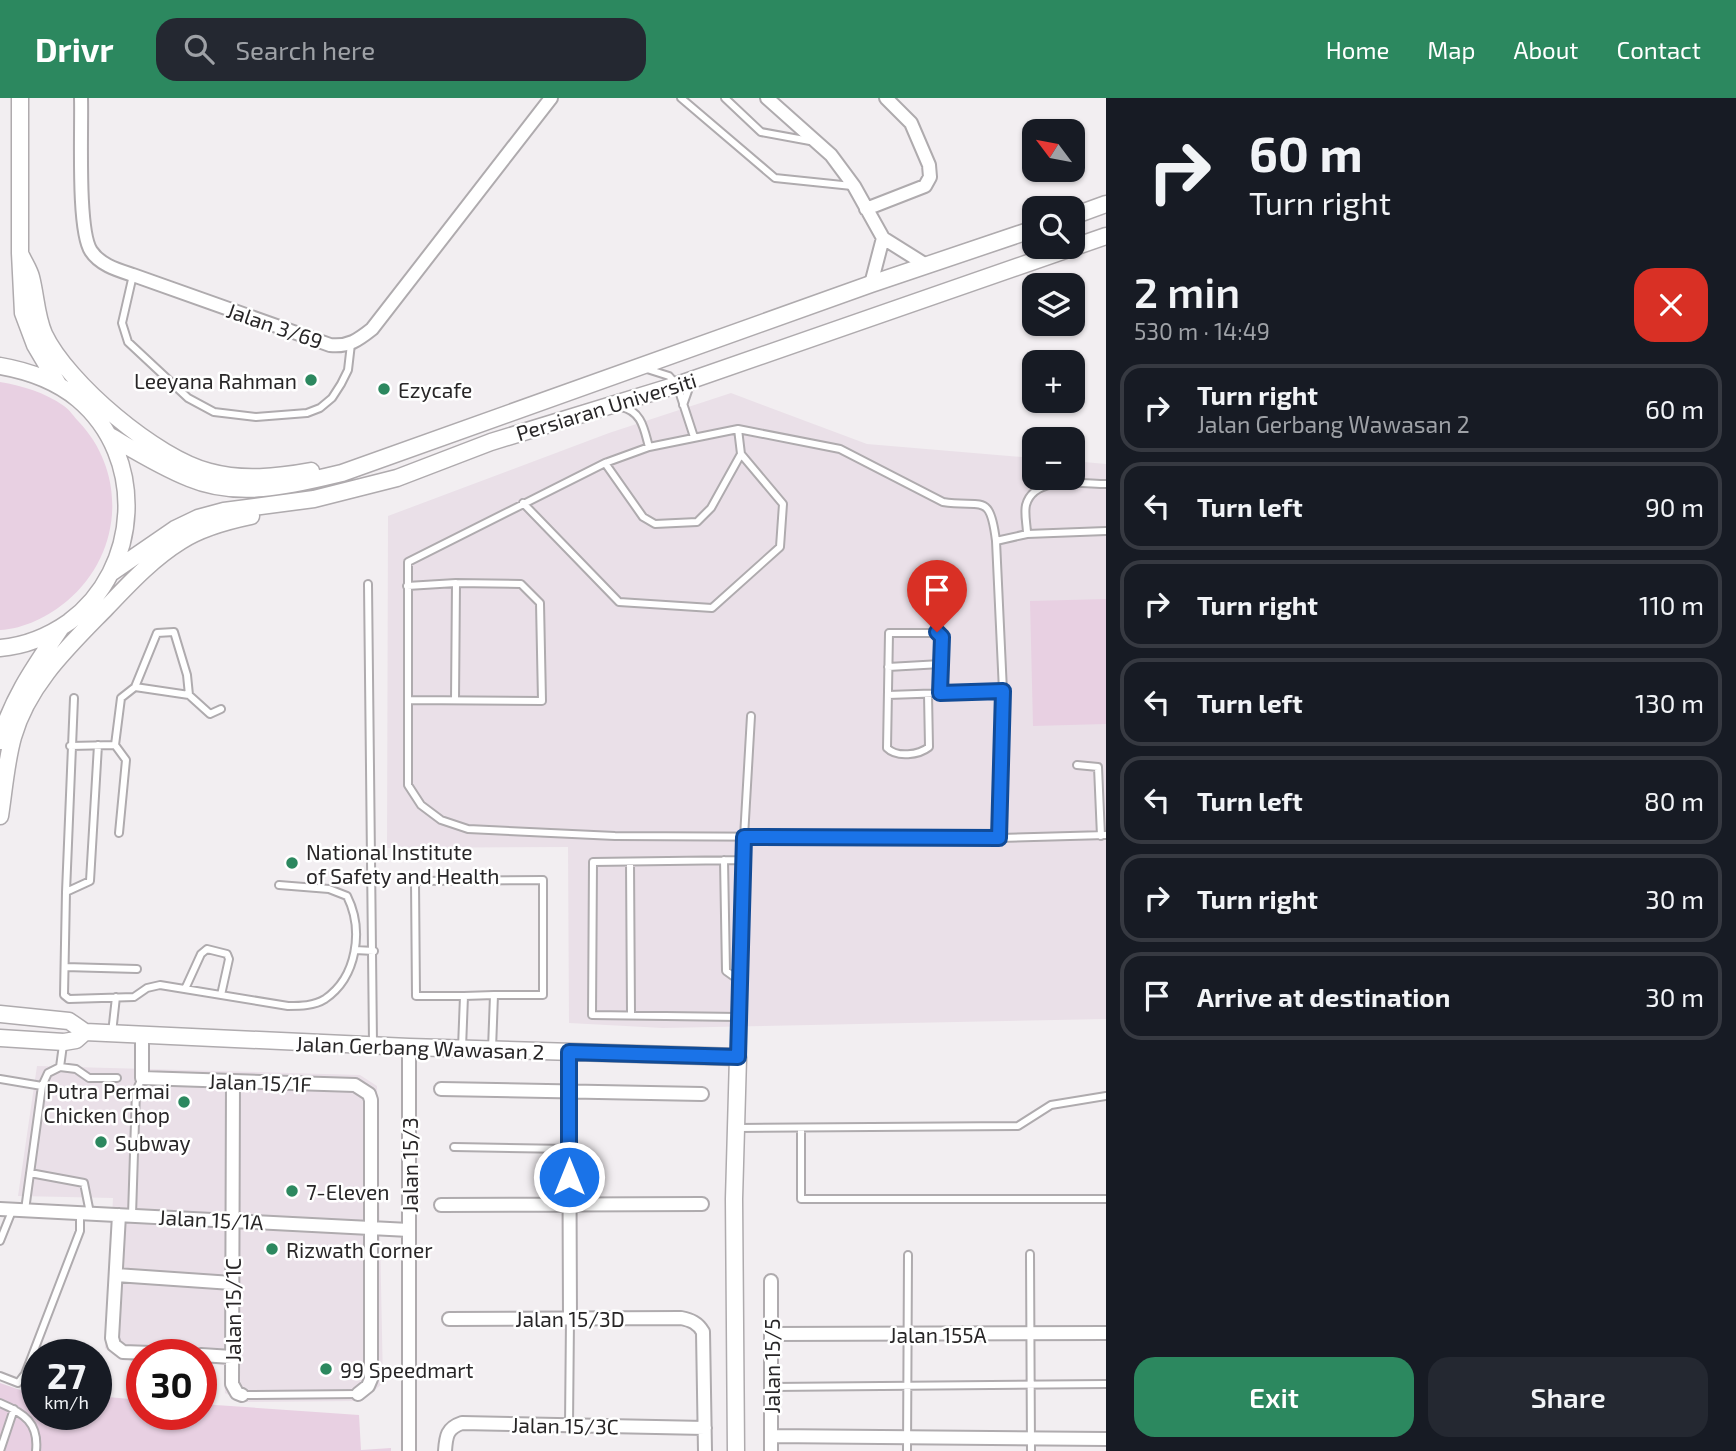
<!DOCTYPE html>
<html lang="en">
<head>
<meta charset="utf-8">
<style>
	body { margin:0; font-family:"Exo 2",sans-serif; background:#242831; color:#f1f3f6; height:100vh; display:flex; flex-direction:column; font-size:26px; white-space:nowrap }
	* { box-sizing:border-box; margin:0 }
	p { font-size:23px; color:#9ea1a6 }
	.icon { flex:none; width:38px; height:38px; fill:none; stroke:currentColor; stroke-width:2; stroke-linecap:round; stroke-linejoin:round }
	.map { position:relative; flex:1; overflow:hidden }
	.details { display:flex; flex-direction:column; background:#171b24; width:630px }
	.details>* { flex:none }
	.top-card { background:#171b24; color:#f1f3f6; overflow:hidden }
	.needle { width:46px; rotate:302deg }
	.fabs { position:absolute; left:1022px; top:21px; display:grid; gap:14px }
	.fabs a { display:grid; place-items:center; width:63px; height:63px; border-radius:14px; background:#171b24; box-shadow:0 2px 5px #0004; font-size:35px }
	.speed { position:absolute; left:21px; top:1241px; display:flex; gap:14px; font-size:35px; font-weight:700; text-align:center }
	.speed>* { display:grid; place-content:center; width:91px; height:91px; border-radius:50%; background:#171b24; box-shadow:0 2px 5px #0004; line-height:1 }
	.speed small { font-size:18px; font-weight:400 }
	.speed .limit { border:10px solid #d22; background:#fff; color:#111 }
	.pin { position:absolute; display:grid; place-items:center; width:60px; height:60px; color:#fff; margin:-72px -30px; border-radius:50% 50% 50% 0; rotate:-45deg; box-shadow:0 0 7px #0007 }
	.pin .icon { rotate:45deg }
	.me { position:absolute; width:77px; margin:-38px; rotate:0deg; stroke-linejoin:round; filter:drop-shadow(0 0 5px #0008) }
	.turn { display:flex; align-items:center; gap:24px; height:147px; padding:0 28px; font-size:32px }
	.turn .icon { width:91px; height:91px; stroke-width:2.5 }
	.turn b { display:block; font-size:49px; line-height:60px }
	.round { display:grid; place-items:center; flex:none; width:74px; height:74px; border-radius:21px; background:#242831 }
	.summary { display:flex; align-items:center; justify-content:space-between; height:119px; padding:0 28px }
	h1 { font-size:42px; font-weight:600; line-height:52px }
	.primary-button { display:flex; gap:14px; margin-top:auto; padding:14px 28px }
	.primary-button a { flex:1; height:80px; border-radius:21px; background:#2c885f; color:#fff; font-size:28px; font-weight:600; line-height:80px; text-align:center }
	.primary-button a+a { background:#242831; color:#f1f3f6 }
	ul { padding:0; list-style:none }
	li { display:flex; align-items:center; gap:21px; height:88px; margin:0 14px 10px; padding:0 14px; border:4px solid #363941; border-radius:21px }
	li div { flex:1 }
	li b { display:block; font-size:26px }
	li em { font-style:normal }
	header { display:flex; align-items:center; gap:42px; box-sizing:border-box; height:98px; padding:0 35px; background:#2c885f; color:#fff }
	header strong { font-size:33px }
	nav { display:flex; gap:38px; margin-inline-start:auto; font-size:24px }
	.search { width:490px; height:63px; background:#242831; display:flex; align-items:center; gap:18px; box-sizing:border-box; padding:0 24px; border-radius:21px; color:#9ea1a6; font-size:26px }
	main { display:flex; flex:1; min-height:0 }
	.map>svg:first-child { display:block }
	.built { fill:#eae0e8 }
	.green { fill:#e8d0e2 }
	.lines { fill:none; stroke-linecap:round; stroke-linejoin:round }
	.lane-casing { stroke:#afabae; stroke-width:10 }
	.street-casing { stroke:#afabae; stroke-width:16 }
	.secondary-casing { stroke:#afabae; stroke-width:19 }
	.lane { stroke:#fff; stroke-width:6 }
	.street { stroke:#fff; stroke-width:12 }
	.secondary { stroke:#fff; stroke-width:16 }
	.route-casing { stroke:#114b97; stroke-width:18 }
	.route { stroke:#1a73e8; stroke-width:12 }
	.poi-dot { fill:#2c885f; stroke:#fff; stroke-width:2.5 }
	.labels { text-anchor:middle; dominant-baseline:central; stroke-width:5; stroke-linejoin:round; paint-order:stroke }
	.street-label { font-size:21px; fill:#282627; stroke:#fff }
	.poi-label { font-size:21px; fill:#282627; stroke:#fff; text-anchor:start }
</style>
</head>
<body>
<header>
<strong>Drivr</strong>
<div class="search"><svg class="icon" aria-label="search" viewBox="0 0 24 24"><circle cx="10" cy="10" r="6"/><path d="M15 15l6 6"/></svg>Search here</div>
<nav><a>Home</a><a>Map</a><a>About</a><a>Contact</a></nav>
</header>
<main>
<div class="map">
<svg width="1106" height="1353" viewBox="0 0 1106 1353">
	<rect width="100%" height="100%" fill="#f2eef1"/>
	<path class="built" d="M731 295 867 346 1034 360V380H1073V363L1106 366V921L663 930 569 925 568 749 387 750 388 418 609 335Z
		M37 968 360 977 377 988 383 1285 362 1303 243 1304 225 1295 224 1267 201 1265V1256H142V1263L120 1262 105 1250 113 1100 18 1098Z"/>
	<path class="green" d="M0 284C23 288 44 294 64 308 70 312 74 319 79 324 128 376 122 457 67 503 49 518 24 531 0 532Z
		M1106 501V626L1033 628 1030 503Z
		M0 1285 26 1294H37V1316H96V1298L142 1302V1316H201V1306L359 1317 361 1352 391 1350V1353H0Z"/>
	<g class="lines">
		<g class="lane-casing">
			<path id="lane" d="M681 0 775 80 852 88
				M725 0 761 34 810 43
				M133 177 122 225 128 244 188 300 214 314 256 319 307 315 320 310 332 300 341 286 348 272 351 246
				M647 271 669 278 677 287 694 339
				M683 307 689 290 694 286
				M621 309C642 313 644 331 649 349
				M605 365 643 419 655 426 697 424 711 410 741 356 738 331
				M523 405 619 504 712 510 780 449 783 406 741 356
				M1027 436C1027 427 1024 416 1026 407 1034 377 1082 386 1106 386
				M996 443 1027 436 1106 433
				M368 486 373 945
				M407 488 456 485
				M888 569 941 566
				M135 589 157 535 174 534 187 577 189 597 210 616 221 611
				M928 596 929 649C919 657 897 660 887 650L889 535H940L942 539 940 595
				M888 597 1003 593
				M74 600 66 794 64 897 69 901 134 899 147 890 160 887 288 908C300 908 314 908 325 901 357 879 364 832 347 798L329 791 279 787
				M408 602 542 603 540 505 521 486 456 485 455 602
				M115 647 126 662 119 735
				M70 648 115 647 121 600 135 589 189 597
				M1077 667 1098 669 1101 738
				M999 740 1003 593 996 443C990 394 983 410 943 404L840 351 738 331 649 349 605 365 408 464V687L421 707 441 722 468 731 615 738 999 740 1106 737
				M724 762 726 873 740 883
				M630 764 631 917
				M66 794 90 783 98 647
				M355 852 374 853
				M65 869 137 871
				M185 891 201 856 207 851 227 856 229 861 221 897
				M464 898 494 897
				M739 919 592 917 593 764 743 762
				M112 935 116 899
				M462 950 464 898H416L415 783 543 782V897H494L492 951
				M738 957 744 739 751 618
				M60 969 63 947
				M0 981 42 988 25 1112
				M42 988 48 975 60 969 76 971 89 980H117
				M737 1030 1018 1028 1051 1007 1106 998
				M801 1030V1101H1106
				M454 1049 569 1051
				M30 1075 84 1085 90 1115
				M132 1117 136 993 142 980
				M0 1143 12 1113
				M1030 1156 1031 1353
				M0 1278 18 1285 25 1276 80 1133V1114
				M772 1289 1106 1286
				M242 1297 358 1296
				M0 1305C24 1315 39 1325 36 1353
				M569 1327 570 1221
				M0 1353 14 1311
				M907 1353 908 1157"/>
		</g>
		<g class="street-casing">
			<path id="street" d="M81 0C82 30 77 132 91 153 100 167 118 172 133 177L330 247C349 249 358 242 372 231L551 0
				M767 0 831 57 854 88 883 140 926 167
				M866 111 925 88 930 79 929 67 911 25 886 0
				M871 186 883 140
				M142 937V980L355 987 369 996 371 1002V1281L368 1288 358 1296
				M569 955 570 1221
				M233 983 232 1286 237 1295 242 1297
				M441 991 702 996
				M441 1107 702 1106
				M0 1111 409 1132
				M119 1117 112 1240 114 1247 123 1254 180 1256
				M116 1177 232 1185
				M771 1183V1353
				M449 1221 681 1220C691 1222 698 1225 703 1234L705 1353
				M771 1236 1106 1235
				M201 1257 232 1259
				M771 1338 1106 1341
				M409 1353V949
				M445 1353C446 1338 447 1330 462 1325L705 1330"/>
		</g>
		<g class="secondary-casing">
			<path id="secondary" d="M20 0V155L23 215 35 247 58 286
				M1073 118 1106 106
				M20 155C23 163 29 171 31 179 36 198 36 218 44 236 67 285 157 361 210 374 242 383 278 379 311 373
				M0 268C29 273 55 282 78 301 147 359 141 471 69 524 49 538 24 548 0 550
				M108 337C134 352 161 369 189 380 239 401 292 387 342 375L871 186 1034 131
				M111 475 175 431 198 420 224 413 314 401 397 380 491 344 677 287 1106 138
				M0 643C12 600 35 568 60 531
				M0 718C4 692 6 664 13 639 28 586 69 548 106 510 129 486 152 461 181 443 201 430 227 423 251 418
				M0 916 69 923 85 934 409 949 738 959 734 1101 736 1353
				M0 940 64 944 76 942 85 934"/>
		</g>
		<use href="#lane" class="lane"/>
		<use href="#street" class="street"/>
		<use href="#secondary" class="secondary"/>
	</g>
	<g class="lines">
		<g class="route-casing">
			<path id="route" d="M569 1079V954L738 959 744 739 999 740 1003 593 940 595 942 539 937 534"/>
		</g>
		<use href="#route" class="route"/>
	</g>
	<g class="poi-dot">
		<circle cx="311" cy="282" r="7"/>
		<circle cx="384" cy="291" r="7"/>
		<circle cx="292" cy="765" r="7"/>
		<circle cx="184" cy="1004" r="7"/>
		<circle cx="101" cy="1044" r="7"/>
		<circle cx="292" cy="1093" r="7"/>
		<circle cx="272" cy="1151" r="7"/>
		<circle cx="326" cy="1271" r="7"/>
	</g>
	<g class="labels">
		<g class="street-label">
			<text transform="translate(275 227) rotate(19)">Jalan 3/69</text>
			<text transform="translate(606 308) rotate(-17)">Persiaran Universiti</text>
			<text transform="translate(420 949) rotate(2)">Jalan Gerbang Wawasan 2</text>
			<text transform="translate(260 984) rotate(2)">Jalan 15/1F</text>
			<text transform="translate(409 1067) rotate(-90)">Jalan 15/3</text>
			<text transform="translate(211 1121) rotate(3)">Jalan 15/1A</text>
			<text transform="translate(232 1212) rotate(-90)">Jalan 15/1C</text>
			<text x="570" y="1220">Jalan 15/3D</text>
			<text x="938" y="1236">Jalan 155A</text>
			<text transform="translate(771 1268) rotate(-90)">Jalan 15/5</text>
			<text transform="translate(565 1327) rotate(1)">Jalan 15/3C</text>
		</g>
		<g class="poi-label">
			<text x="297" y="282" text-anchor="end">Leeyana Rahman</text>
			<text x="398" y="291">Ezycafe</text>
			<text x="306" y="753">National Institute<tspan x="306" dy="24">of Safety and Health</tspan></text>
			<text x="170" y="992" text-anchor="end">Putra Permai<tspan x="170" dy="24">Chicken Chop</tspan></text>
			<text x="115" y="1044">Subway</text>
			<text x="306" y="1093">7-Eleven</text>
			<text x="286" y="1151">Rizwath Corner</text>
			<text x="340" y="1271">99 Speedmart</text>
		</g>
	</g>
</svg>
<div class="fabs">
<a><svg class="needle" viewBox="-14 -14 28 28"><path d="M0-13l5 13h-10z" fill="#e53935"/><path d="M0 13l5-13h-10z" fill="#9ea1a6"/></svg></a>
<a><svg class="icon" aria-label="search" viewBox="0 0 24 24"><circle cx="10" cy="10" r="6"/><path d="M15 15l6 6"/></svg></a>
<a><svg class="icon" aria-label="layers" viewBox="0 0 24 24"><path d="M12 4l9 5-9 5-9-5zM3 14l9 5 9-5"/></svg></a>
<a>+</a>
<a>−</a>
</div>
<div class="speed"><div>27<small>km/h</small></div><div class="limit">30</div></div>
<div class="pin" style="left:937px;top:534px;background:#d93025"><svg class="icon" aria-label="arrive" viewBox="0 0 24 24"><path d="M6 21V4h12l-3 4 3 4H6"/></svg></div>
<svg class="me" style="left:569px;top:1079px" viewBox="-20 -20 40 40"><circle r="17" fill="#1a73e8" stroke="#fff" stroke-width="3"/><path d="M0-11L8 9 0 5-8 9z" fill="#fff"/></svg>
</div>
<section class="details">
<div class="top-card">
<div class="turn"><svg class="icon" aria-label="right" viewBox="0 0 24 24"><path d="M7 20v-9h11M14 6l5 5-5 5"/></svg><div><b>60 m</b>Turn right</div></div>
</div>
<div class="summary"><div><h1>2 min</h1><p>530 m · 14:49</p></div><a class="round" style="background:#d93025;color:#fff"><svg class="icon" aria-label="close" viewBox="0 0 24 24"><path d="M6 6l12 12M18 6L6 18"/></svg></a></div>
<ul>
<li><svg class="icon" aria-label="right" viewBox="0 0 24 24"><path d="M7 20v-9h11M14 6l5 5-5 5"/></svg><div><b>Turn right</b><p>Jalan Gerbang Wawasan 2</p></div><em>60 m</em></li>
<li><svg class="icon" aria-label="left" viewBox="0 0 24 24"><path d="M17 20v-9H6M10 6l-5 5 5 5"/></svg><div><b>Turn left</b></div><em>90 m</em></li>
<li><svg class="icon" aria-label="right" viewBox="0 0 24 24"><path d="M7 20v-9h11M14 6l5 5-5 5"/></svg><div><b>Turn right</b></div><em>110 m</em></li>
<li><svg class="icon" aria-label="left" viewBox="0 0 24 24"><path d="M17 20v-9H6M10 6l-5 5 5 5"/></svg><div><b>Turn left</b></div><em>130 m</em></li>
<li><svg class="icon" aria-label="left" viewBox="0 0 24 24"><path d="M17 20v-9H6M10 6l-5 5 5 5"/></svg><div><b>Turn left</b></div><em>80 m</em></li>
<li><svg class="icon" aria-label="right" viewBox="0 0 24 24"><path d="M7 20v-9h11M14 6l5 5-5 5"/></svg><div><b>Turn right</b></div><em>30 m</em></li>
<li><svg class="icon" aria-label="arrive" viewBox="0 0 24 24"><path d="M6 21V4h12l-3 4 3 4H6"/></svg><div><b>Arrive at destination</b></div><em>30 m</em></li>
</ul>
<div class="primary-button"><a>Exit</a><a>Share</a></div>
</section>
</main>
</body>
</html>
